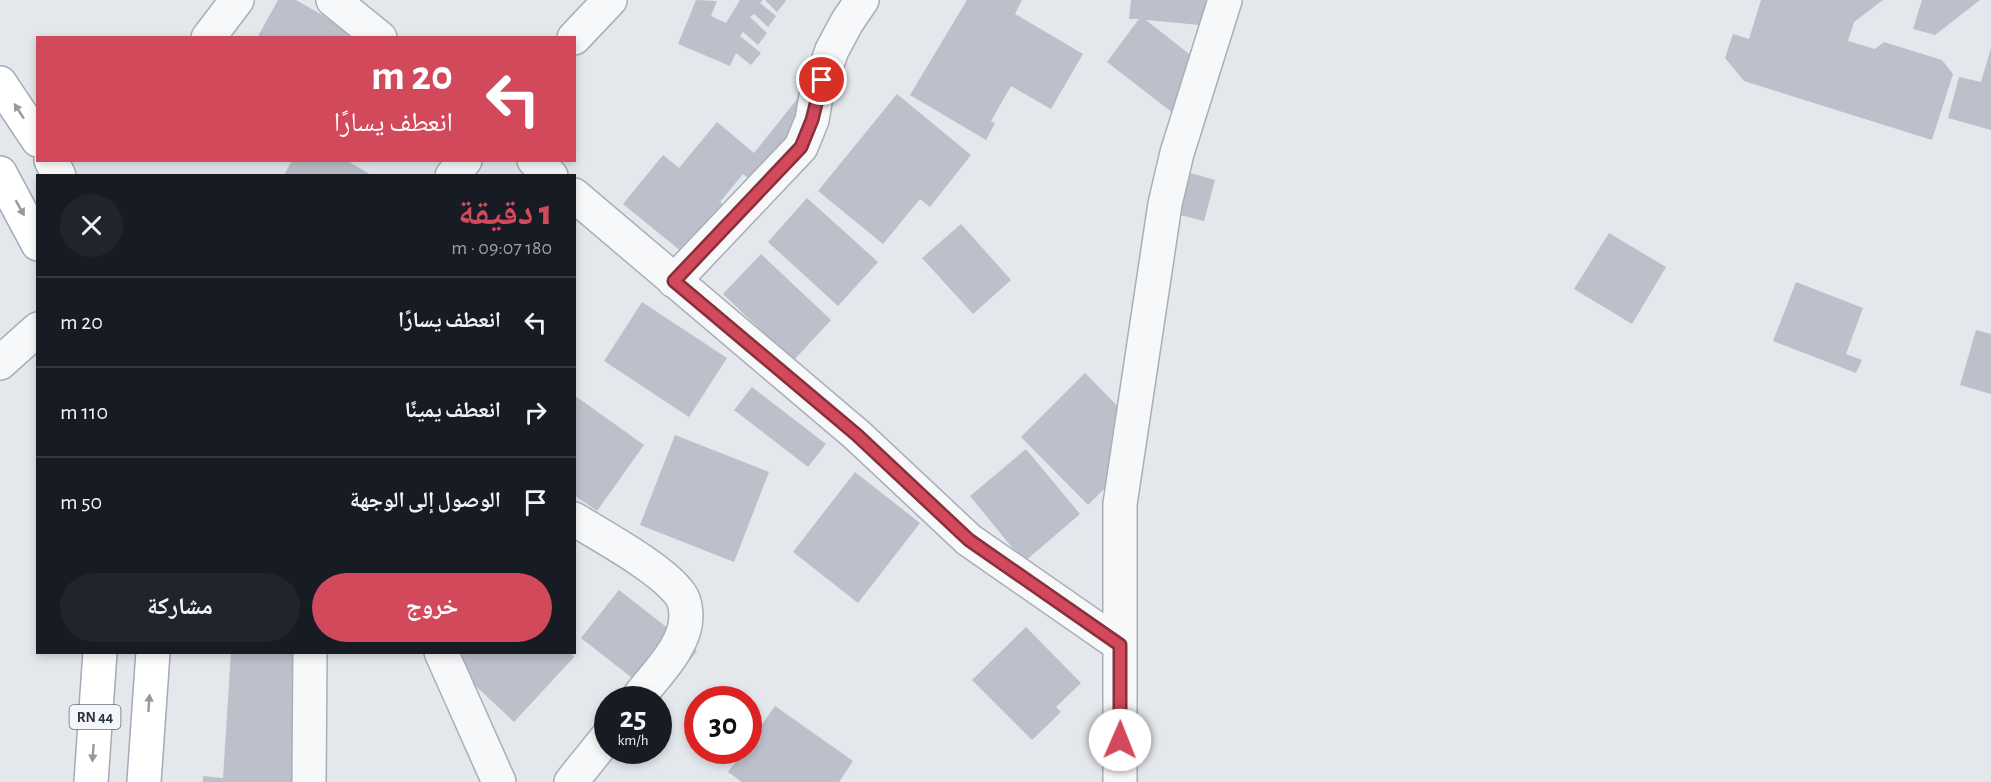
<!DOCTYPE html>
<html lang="ar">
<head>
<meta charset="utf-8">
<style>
	body { margin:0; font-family:"Alegreya Sans","Noto Naskh Arabic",sans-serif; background:#20242c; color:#f1f3f6; direction:rtl; height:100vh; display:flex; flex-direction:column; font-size:22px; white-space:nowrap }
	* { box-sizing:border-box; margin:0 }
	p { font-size:20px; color:#9ea1a6 }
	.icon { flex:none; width:33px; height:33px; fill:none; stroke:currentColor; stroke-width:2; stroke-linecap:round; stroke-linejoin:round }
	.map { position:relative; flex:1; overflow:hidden; direction:ltr }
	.panel { position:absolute; left:36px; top:174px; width:540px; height:480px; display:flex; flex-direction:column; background:#171b24; border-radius:0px; box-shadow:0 3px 9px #0003; direction:rtl }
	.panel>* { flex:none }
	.hud { position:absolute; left:36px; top:36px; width:540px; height:126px; border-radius:0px; box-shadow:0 3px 9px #0003; direction:rtl; background:#d1495b; color:#fff; overflow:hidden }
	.speed { position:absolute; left:594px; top:686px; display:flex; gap:12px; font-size:30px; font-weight:700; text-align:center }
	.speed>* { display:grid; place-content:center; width:78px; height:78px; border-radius:50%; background:#171b24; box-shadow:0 3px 9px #0003; line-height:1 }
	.speed small { font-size:15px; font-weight:400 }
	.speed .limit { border:9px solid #d22; background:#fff; color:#111 }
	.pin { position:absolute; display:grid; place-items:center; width:51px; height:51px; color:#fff; margin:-26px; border:3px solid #fff; border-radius:50%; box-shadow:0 2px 6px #0007 }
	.me { position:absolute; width:66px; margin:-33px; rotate:1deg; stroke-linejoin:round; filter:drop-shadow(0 0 4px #0008) }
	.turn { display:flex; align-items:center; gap:21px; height:126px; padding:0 24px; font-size:27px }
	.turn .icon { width:78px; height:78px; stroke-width:2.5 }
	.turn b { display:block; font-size:42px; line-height:51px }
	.round { display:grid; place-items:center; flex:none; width:63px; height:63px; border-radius:32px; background:#20242c }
	.overview { display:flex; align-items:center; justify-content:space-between; height:102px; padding:0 24px }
	h1 { font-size:36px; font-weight:800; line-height:45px; color:#d1495b }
	.button { display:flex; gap:12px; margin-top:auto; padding:12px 24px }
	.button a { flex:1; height:69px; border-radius:36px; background:#d1495b; color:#fff; font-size:24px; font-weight:800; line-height:69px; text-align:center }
	.button a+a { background:#20242c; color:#f1f3f6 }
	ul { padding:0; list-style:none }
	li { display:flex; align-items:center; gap:18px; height:90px; padding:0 24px; border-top:2px solid #363941 }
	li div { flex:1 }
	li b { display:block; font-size:22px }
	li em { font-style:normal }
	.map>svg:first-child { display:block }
	.building { fill:#bbc0ca }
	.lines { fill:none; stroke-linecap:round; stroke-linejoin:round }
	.street-casing { stroke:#a9aeb7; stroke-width:36 }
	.primary-casing { stroke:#a3abb8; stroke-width:36 }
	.street { stroke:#f7f8fa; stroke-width:33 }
	.primary { stroke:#fff; stroke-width:33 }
	.oneway { fill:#959aa2 }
	.route-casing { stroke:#882f3b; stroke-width:15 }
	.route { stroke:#d1495b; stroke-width:10 }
	.labels { text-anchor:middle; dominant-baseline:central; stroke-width:5; stroke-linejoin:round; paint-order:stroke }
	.shield { fill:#f4f6f9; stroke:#676e7b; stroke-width:1.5 }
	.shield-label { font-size:15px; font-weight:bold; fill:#2b3445 }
</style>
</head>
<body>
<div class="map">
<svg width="1991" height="782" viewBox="0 0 1991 782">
	<rect width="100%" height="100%" fill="#e4e7ec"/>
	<path class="building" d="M278 0H296L350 31 346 38H257Z
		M696 0 717 1 711 16 726 23 740 0H763L760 3 776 16 768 27 754 14 750 17 767 33 758 45 743 32 740 36 761 53 751 65 736 53 730 66 678 44Z
		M765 0H785L786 1 777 12Z
		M967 0H1022L1015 14 1083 54 1051 109 1011 86 991 121 995 123 986 140 910 95Z
		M1131 0H1213L1210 26 1146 20 1212 72 1178 117 1107 62 1139 19H1129Z
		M1761 0H1883L1854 22 1848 41 1875 49 1884 42 1942 60 1953 74 1932 140 1744 81 1725 58 1733 34 1749 39Z
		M1922 0H1980L1935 35 1913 29Z
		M1991 48V130L1948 118 1959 77 1981 82Z
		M897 94 971 155 930 207 920 199 883 244 818 191Z
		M798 98 825 121 766 193 743 174 720 202 732 211 693 261 623 204 663 155 679 168 717 122 754 153Z
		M292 160H346L373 176H284Z
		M1183 171 1215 180 1204 221 1172 213Z
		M807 198 878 262 838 306 768 242Z
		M961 224 1011 280 973 314 922 258Z
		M1609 233 1666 267 1632 324 1574 289Z
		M761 254 831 320 793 361 723 294Z
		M1796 282 1863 308 1846 354 1862 360 1856 373 1773 341Z
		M642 302 727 358 689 417 604 361Z
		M1976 330 1991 334V394L1960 385Z
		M1085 373 1136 425 1128 465 1088 505 1021 437Z
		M752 387 826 444 808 467 734 410Z
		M574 395 644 445 597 511 574 495Z
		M675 435 769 472 734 562 640 525Z
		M1026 449 1080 514 1024 562 970 496Z
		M855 472 920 523 858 603 793 552Z
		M619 590 697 651 659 699 581 638Z
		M1026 627 1081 683 1056 707 1061 712 1032 740 972 680Z
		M231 652H319L314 729 327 730 323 782H203V776L223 778Z
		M451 652H570L574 657 514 722 446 658Z
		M775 706 853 761 839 782H742L728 772 744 750H748V744Z"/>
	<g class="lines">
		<g class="street-casing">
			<path id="street" d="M333 0 380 38
				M208 38 237 0
				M574 38 610 0
				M534 160 551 176
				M452 176 465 160
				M574 195 857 435 969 540 1120 645
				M674 281 801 147 812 120 816 96 832 50 847 22 862 0
				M0 363 38 329
				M574 519C603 537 661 568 680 594 687 603 687 619 684 630 676 656 653 678 637 699
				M441 652 499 782
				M309 782 310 652
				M571 782 608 736
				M1120 782V504L1165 204 1177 153 1225 0"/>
		</g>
		<g class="primary-casing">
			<path id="primary" d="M0 83 38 140
				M51 160 59 176
				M0 173 38 244
				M91 782 100 652
				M144 782 153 652"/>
		</g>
		<use href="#street" class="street"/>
		<use href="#primary" class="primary"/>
	</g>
	<defs><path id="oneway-solid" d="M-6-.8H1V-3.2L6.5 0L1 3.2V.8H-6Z" transform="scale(1.5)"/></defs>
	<g class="oneway">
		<use href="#oneway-solid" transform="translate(19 111) rotate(-123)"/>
		<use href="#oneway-solid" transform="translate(20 208) rotate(61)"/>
		<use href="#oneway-solid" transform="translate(149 703) rotate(-86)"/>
		<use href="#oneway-solid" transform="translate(93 753) rotate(94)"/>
	</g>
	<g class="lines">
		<g class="route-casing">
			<path id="route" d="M822 80 812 120 801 147 674 281 857 435 969 540 1120 645V740"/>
		</g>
		<use href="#route" class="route"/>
	</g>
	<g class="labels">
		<rect class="shield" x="69.5" y="705" width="51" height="24" rx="4.5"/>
		<g class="shield-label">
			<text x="95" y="717">RN 44</text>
		</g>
	</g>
</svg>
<div class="speed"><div>25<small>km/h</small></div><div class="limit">30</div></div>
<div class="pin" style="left:822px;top:80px;background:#d93025"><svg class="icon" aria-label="arrive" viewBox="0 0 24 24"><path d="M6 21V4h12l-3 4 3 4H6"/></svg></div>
<svg class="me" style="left:1120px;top:740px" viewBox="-20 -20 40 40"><circle r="19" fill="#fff"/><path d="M0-13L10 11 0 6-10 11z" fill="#d1495b"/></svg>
<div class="hud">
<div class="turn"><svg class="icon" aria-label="left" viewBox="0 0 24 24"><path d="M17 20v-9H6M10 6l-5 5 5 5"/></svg><div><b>20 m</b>انعطف يسارًا</div></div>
</div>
<section class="panel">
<div class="overview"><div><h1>1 دقيقة</h1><p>180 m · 09:07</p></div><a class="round"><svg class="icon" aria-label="close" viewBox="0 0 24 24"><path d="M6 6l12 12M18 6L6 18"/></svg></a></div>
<ul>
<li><svg class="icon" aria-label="left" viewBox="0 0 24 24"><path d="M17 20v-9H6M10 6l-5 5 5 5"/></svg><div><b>انعطف يسارًا</b></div><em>20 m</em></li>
<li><svg class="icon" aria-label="right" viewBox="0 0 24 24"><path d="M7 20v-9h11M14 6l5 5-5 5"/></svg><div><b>انعطف يمينًا</b></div><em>110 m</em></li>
<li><svg class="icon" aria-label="arrive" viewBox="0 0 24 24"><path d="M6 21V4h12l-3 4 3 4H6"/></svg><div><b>الوصول إلى الوجهة</b></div><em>50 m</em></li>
</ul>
<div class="button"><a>خروج</a><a>مشاركة</a></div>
</section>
</div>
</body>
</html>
